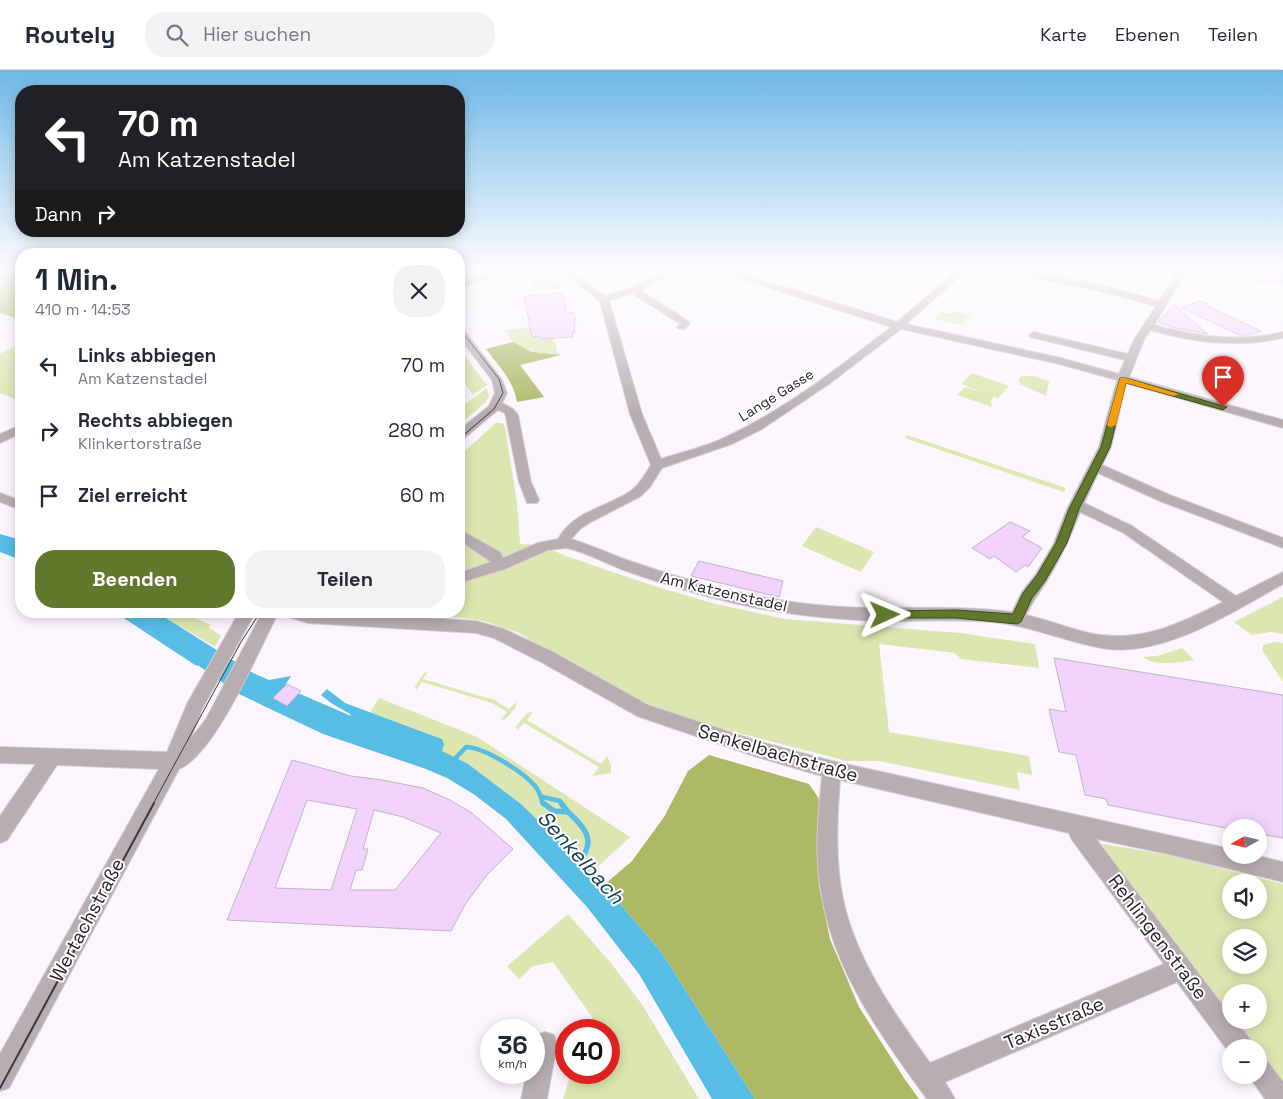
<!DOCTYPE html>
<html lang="de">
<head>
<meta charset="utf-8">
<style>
	body { margin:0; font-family:"Space Grotesk",sans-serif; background:#f2f2f3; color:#1f2937; height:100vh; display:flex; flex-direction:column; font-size:19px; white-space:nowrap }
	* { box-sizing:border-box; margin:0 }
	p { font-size:16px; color:#747a83 }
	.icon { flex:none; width:28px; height:28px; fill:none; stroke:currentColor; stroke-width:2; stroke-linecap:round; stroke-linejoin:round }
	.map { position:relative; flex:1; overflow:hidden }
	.details { position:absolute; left:15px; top:178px; width:450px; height:370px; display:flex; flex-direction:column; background:#fff; border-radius:20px; box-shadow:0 2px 12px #0003 }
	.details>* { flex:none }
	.guide { position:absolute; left:15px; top:15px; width:450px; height:152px; border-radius:20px; box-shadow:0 2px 12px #0003; background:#202124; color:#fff; overflow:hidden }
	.needle { width:32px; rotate:262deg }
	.buttons { position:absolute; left:1222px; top:749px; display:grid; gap:10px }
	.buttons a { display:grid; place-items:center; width:45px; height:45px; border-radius:50%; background:#fff; box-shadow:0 2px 12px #0003; font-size:25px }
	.speed { position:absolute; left:480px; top:949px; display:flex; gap:10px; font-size:25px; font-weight:700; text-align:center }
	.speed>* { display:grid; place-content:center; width:65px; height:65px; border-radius:50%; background:#fff; box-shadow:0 2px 12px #0003; line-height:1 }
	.speed small { font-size:12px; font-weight:400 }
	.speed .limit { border:8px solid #d22; background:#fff; color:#111 }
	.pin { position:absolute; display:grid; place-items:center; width:42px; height:42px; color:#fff; margin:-51px -21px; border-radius:50% 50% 50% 0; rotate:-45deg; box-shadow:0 0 5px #0007 }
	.pin .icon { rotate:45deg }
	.me { position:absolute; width:55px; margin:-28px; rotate:89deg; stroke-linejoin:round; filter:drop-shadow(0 0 4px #0008) }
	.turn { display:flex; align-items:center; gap:18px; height:105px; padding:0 20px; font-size:22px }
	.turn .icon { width:65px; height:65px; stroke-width:2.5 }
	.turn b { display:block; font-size:35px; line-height:42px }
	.then { display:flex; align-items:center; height:48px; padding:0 20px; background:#0003; gap:10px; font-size:19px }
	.round { display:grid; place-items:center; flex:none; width:52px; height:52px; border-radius:20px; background:#f2f2f3 }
	.headline { display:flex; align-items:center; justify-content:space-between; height:85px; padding:0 20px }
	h1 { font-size:30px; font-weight:700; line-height:38px }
	.button { display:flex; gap:10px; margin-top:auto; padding:10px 20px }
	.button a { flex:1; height:58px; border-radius:20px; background:#60782b; color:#fff; font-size:20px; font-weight:700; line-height:58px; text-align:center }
	.button a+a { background:#f2f2f3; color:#1f2937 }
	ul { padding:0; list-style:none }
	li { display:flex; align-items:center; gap:15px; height:65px; padding:0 20px }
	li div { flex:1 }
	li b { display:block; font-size:19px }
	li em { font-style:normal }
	header { display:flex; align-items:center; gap:30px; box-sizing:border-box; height:70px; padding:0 25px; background:#fff; border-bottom:1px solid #e0e1e3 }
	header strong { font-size:24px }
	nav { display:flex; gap:28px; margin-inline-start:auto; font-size:18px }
	.search { width:350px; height:45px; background:#f2f2f3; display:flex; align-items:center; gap:12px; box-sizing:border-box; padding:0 18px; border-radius:20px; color:#747a83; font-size:19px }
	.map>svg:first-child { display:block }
	.green { fill:#dce6b0; fill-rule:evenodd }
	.forest { fill:#adb965 }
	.water { fill:#57bde5 }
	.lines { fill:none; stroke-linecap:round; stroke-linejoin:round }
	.stream-far1 { stroke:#57bde5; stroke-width:4.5 }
	.stream { stroke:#57bde5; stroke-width:5.5 }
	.building { fill:#f1d3fe; stroke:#c1b4c7; fill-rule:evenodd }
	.minor-casing { stroke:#d4cfd6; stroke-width:2 }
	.minor { fill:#b8aeb2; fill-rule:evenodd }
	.tram-far1 { stroke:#3b363d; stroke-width:1 }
	.tram { stroke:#3b363d; stroke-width:2 }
	.route { fill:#60782b; stroke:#3e4e1c }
	.slow { fill:#f59e0b }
	.labels { text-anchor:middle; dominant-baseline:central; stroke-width:4; stroke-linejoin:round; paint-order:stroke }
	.far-street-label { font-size:14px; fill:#241f26; stroke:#fff }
	.street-label { font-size:16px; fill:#241f26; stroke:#fff }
	.near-street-label { font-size:19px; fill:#241f26; stroke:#fff }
	.near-water-label { font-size:21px; font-style:italic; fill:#0f3d4e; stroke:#fff }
</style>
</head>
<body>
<header>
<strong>Routely</strong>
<div class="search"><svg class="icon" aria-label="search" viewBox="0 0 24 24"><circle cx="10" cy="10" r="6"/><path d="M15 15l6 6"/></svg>Hier suchen</div>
<nav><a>Karte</a><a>Ebenen</a><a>Teilen</a></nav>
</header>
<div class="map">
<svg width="1283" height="1029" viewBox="0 0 1283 1029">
	<rect width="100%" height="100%" fill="#fbf6fd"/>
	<path class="green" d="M538 201 565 218 534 220V217L527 208Z
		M955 241 971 246 961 255 935 249 942 242 951 244Z
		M531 257 530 267H538V270L555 268 552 271 556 273 557 281 561 285 520 295 544 327 517 332C514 311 499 296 486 279L513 272 506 260Z
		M21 273V331L0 323V284Z
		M459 278 487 315 473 325 459 304Z
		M972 303 1009 316 998 328 994 326 991 331 992 337 957 325 965 317 982 322 961 314Z
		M1021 306H1033L1049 311 1046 326 1020 314 1018 310Z
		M487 318 489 326 485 333 459 355V338Z
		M496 353H502L505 357 517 433 520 474 541 475 566 486 651 515 712 533 785 549 960 563 1035 574 1039 598 961 589 955 583 879 574 889 662 1029 686 1032 705 1017 702 1020 720 879 691H847L696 652 621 623 519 563 484 551 454 547 370 544 368 541H459V386Z
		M907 365 1066 418 1064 422 905 368Z
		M816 457 874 482 861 502 802 476Z
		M1283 527V564L1271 562 1252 565 1234 552Z
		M155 541H199L193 547 211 555 209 557 221 566 215 577Z
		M1274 572 1283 573V612L1262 580 1263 575Z
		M1182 578 1194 590C1180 592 1155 597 1143 587L1157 586Z
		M428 601 423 609 494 630 509 639 516 632V637L506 649 500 650 507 642 492 633 422 612 416 620 415 616 424 603Z
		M379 628 477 667 630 767 592 802 521 734 442 681V669L370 642Z
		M533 642 527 650 601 694 607 686 611 694V703L592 706 599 697 524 653 517 660 516 656 527 643Z
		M1098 773 1169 785 1283 814V1023L1259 991V978L1249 977ZM1231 812H1259V840H1231ZM1231 868H1259V895H1231ZM1231 922H1259V950H1231Z
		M568 844 611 893 643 936 699 1029H563L571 1003 609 1002V960H587L592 947 553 892 533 896 519 909 507 896Z"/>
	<path class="forest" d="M0 200H21V250L0 243V216L5 213 0 209Z
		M513 272 531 282 561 285 520 295 544 327 517 332C514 311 499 296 486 279Z
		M709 685 809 714 820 730 817 772 819 816 830 869 859 937 904 1008 919 1029H755L661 882 604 815 632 791 664 747 688 701Z"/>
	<path class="water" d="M0 464 21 470V490L0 482Z
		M113 541H155L253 603 269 610 291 606 284 617 351 646 350 644 331 633 321 625 327 619 345 633 442 669 444 674 442 681 468 694 521 734 604 815 661 882 755 1029H712L639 904 587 837 506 749 475 725 447 708 426 699 323 664 239 624 199 596 195 595Z"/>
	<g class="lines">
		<path class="stream-far1" d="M452 692 466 677C484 677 523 702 535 716 540 722 541 728 543 734
			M543 727 560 731 562 734"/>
		<path class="stream" d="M543 733 554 741 568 742C588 760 597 773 576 795
			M561 733 568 742"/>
	</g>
	<path class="building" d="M1232 200H1283V213L1277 211 1266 214Z
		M562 223 567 243 574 242 576 252H574L575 263H572L573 267 539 269V266L532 267 524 226Z
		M1199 231 1208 234 1207 236 1261 261 1249 265H1239L1182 238Z
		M1174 235 1208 264 1171 257 1158 252Z
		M1010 452 1030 461 1022 467 1042 478 1028 497 1025 495 1016 502 994 486 990 489 972 478Z
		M699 491 783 511 779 527 691 506Z
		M1054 588 1283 625V768L1259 764V758L1231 759 1108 735 1106 729 1085 725 1076 685 1059 682 1049 639 1066 642Z
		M287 614 301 621 287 636 273 628Z
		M292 690 351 706 382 710 423 718 450 730 472 743 513 779 487 805 466 833 451 861 227 850ZM307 730 357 739 331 820 275 818ZM374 740 403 747 441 763 395 820H350L356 800H362L368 779H363Z"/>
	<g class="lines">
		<g class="minor-casing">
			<path id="minor" d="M495 200H506L459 219V213Z
				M560 200H569L605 226 630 218 670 200H680L640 220 688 251 690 253 685 259H679L677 257 680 254 632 223 609 231 642 344 661 389C682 382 706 377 726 367 786 339 839 297 891 257L720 202 719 200H731L897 252 958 200H967L906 254 1061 288 1119 304 1125 290 1030 267 1029 265 1034 262 1128 284 1134 270 1156 236 1095 220 1008 203 1004 200H1020L1096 214 1159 231 1179 200H1187L1154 255C1197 267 1239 272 1283 262V268C1237 278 1195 273 1150 260L1144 270 1129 307 1283 350V358L1126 313 1111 377 1102 395 1170 425 1283 468V478L1160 431 1098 403 1084 433 1132 456 1236 526 1283 502V514C1232 542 1162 589 1101 578 1063 571 1029 555 991 552 956 549 920 551 885 551 842 550 799 546 757 538 712 529 669 516 626 501 607 494 586 482 566 478L548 480 505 499 459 513V503L491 492 459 470V459L500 482 503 488 538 473 558 469C574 440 607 438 632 420 640 414 645 404 651 395L630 344 600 231ZM901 259 1059 294 1117 310 1099 377 1067 439 1054 473 1036 504 1022 522 1012 542C942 533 871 543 800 533 745 526 691 512 639 494 616 487 594 476 571 469L580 459 589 453 641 426 650 417 662 398 732 374 762 359 829 314ZM1080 442 1122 462 1223 532C1180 554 1138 574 1089 563 1068 558 1048 550 1026 545 1033 530 1040 522 1048 509 1061 487 1071 466 1080 442Z
				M459 258 463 259 502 310 507 323 502 333 513 339 518 345 531 412 539 430 537 433H527L519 412 505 343 498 340 463 369 459 370V360L489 336 495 323 492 310 459 267Z
				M21 355V363L0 373V364Z
				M0 423 21 431V440L0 432Z
				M240 541H256L202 639 191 668 206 649 263 541H279C260 578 215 685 179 699L9 1018 0 1021V984L159 699 57 695 7 770 0 773V746L36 694 0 693V677L167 682 188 632Z
				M280 541H312L476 551 504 559 553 582 648 635 757 671 832 691 1231 779V785H1255L1283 792V812L1168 784 1096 769 1231 946V950H1235L1250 969 1253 978H1231V985L1177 912 945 1012 955 1029H927C883 969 835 903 822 827 814 787 818 746 822 706L757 687 637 646 541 592 494 568 476 563 308 553 283 545ZM840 710 1069 763 1072 770 1164 894 930 993C894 943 856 890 843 829 835 790 837 750 840 710Z
				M545 962 554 965 557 974 547 1029H521L527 1002H534V972L536 965Z
				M1259 989 1268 992 1283 1012V1029H1265L1248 1005H1259Z"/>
		</g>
		<use href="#minor" class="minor"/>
		<path class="tram-far1" d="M459 258 499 309 503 323 494 339 459 369
			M153 734 241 572 261 541"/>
		<path class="tram" d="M0 1018 154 733"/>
	</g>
	<linearGradient id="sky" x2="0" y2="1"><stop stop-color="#6eb8e7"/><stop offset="0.58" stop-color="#fdfbfe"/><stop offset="1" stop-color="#fdfbfe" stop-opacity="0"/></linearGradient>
	<rect width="1283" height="344" fill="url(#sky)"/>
	<path class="route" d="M1120 308H1126L1227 337 1223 340 1126 313 1110 377 1079 439 1067 473 1045 511 1032 528 1021 552 1017 554 956 548H881L879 545 885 541 956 540 1013 544 1023 523 1037 505 1056 473 1069 439 1101 377Z"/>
	<path class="slow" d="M1120 308H1126L1179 324 1174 326 1126 313 1116 355 1111 357 1108 356 1107 355Z"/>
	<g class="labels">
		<g class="far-street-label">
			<text transform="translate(776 325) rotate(-32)">Lange Gasse</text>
		</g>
		<g class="street-label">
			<text transform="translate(724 522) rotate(13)">Am Katzenstadel</text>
		</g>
		<g class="near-street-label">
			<text transform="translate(778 683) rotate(16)">Senkelbachstraße</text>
			<text transform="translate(87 850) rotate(-62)">Wertachstraße</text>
			<text transform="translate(1158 867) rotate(53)">Rehlingenstraße</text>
			<text transform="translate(1054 953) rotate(-23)">Taxisstraße</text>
		</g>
		<g class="near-water-label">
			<text transform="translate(581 787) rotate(48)">Senkelbach</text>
		</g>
	</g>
</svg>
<div class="buttons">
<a><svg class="needle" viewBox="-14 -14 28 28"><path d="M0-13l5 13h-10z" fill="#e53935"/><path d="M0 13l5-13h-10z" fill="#747a83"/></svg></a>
<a><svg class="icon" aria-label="sound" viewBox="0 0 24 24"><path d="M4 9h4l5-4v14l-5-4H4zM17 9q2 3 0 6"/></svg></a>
<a><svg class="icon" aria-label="layers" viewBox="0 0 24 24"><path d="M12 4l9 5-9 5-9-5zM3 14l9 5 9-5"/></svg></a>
<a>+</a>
<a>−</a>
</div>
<div class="speed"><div>36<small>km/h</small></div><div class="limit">40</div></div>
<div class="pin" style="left:1223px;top:337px;background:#d93025"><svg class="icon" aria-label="arrive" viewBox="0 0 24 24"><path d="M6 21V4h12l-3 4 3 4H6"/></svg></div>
<svg class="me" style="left:885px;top:545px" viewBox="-20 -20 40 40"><path d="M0-17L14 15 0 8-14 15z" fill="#60782b" stroke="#fff" stroke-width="4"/></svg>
<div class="guide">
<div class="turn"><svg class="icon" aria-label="left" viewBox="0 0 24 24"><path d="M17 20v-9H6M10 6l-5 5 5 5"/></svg><div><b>70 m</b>Am Katzenstadel</div></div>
<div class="then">Dann<svg class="icon" aria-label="right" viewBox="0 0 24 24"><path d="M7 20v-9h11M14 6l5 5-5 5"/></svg></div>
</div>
<section class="details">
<div class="headline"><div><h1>1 Min.</h1><p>410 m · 14:53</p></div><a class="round"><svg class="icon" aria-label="close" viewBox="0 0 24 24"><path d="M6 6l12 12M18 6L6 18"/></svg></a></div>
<ul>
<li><svg class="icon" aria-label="left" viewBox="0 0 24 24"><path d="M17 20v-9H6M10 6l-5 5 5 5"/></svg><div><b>Links abbiegen</b><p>Am Katzenstadel</p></div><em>70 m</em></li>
<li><svg class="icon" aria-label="right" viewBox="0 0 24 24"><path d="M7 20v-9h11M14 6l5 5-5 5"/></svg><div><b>Rechts abbiegen</b><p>Klinkertorstraße</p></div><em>280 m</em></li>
<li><svg class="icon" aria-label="arrive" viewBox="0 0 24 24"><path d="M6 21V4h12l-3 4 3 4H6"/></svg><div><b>Ziel erreicht</b></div><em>60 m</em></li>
</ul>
<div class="button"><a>Beenden</a><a>Teilen</a></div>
</section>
</div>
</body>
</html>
